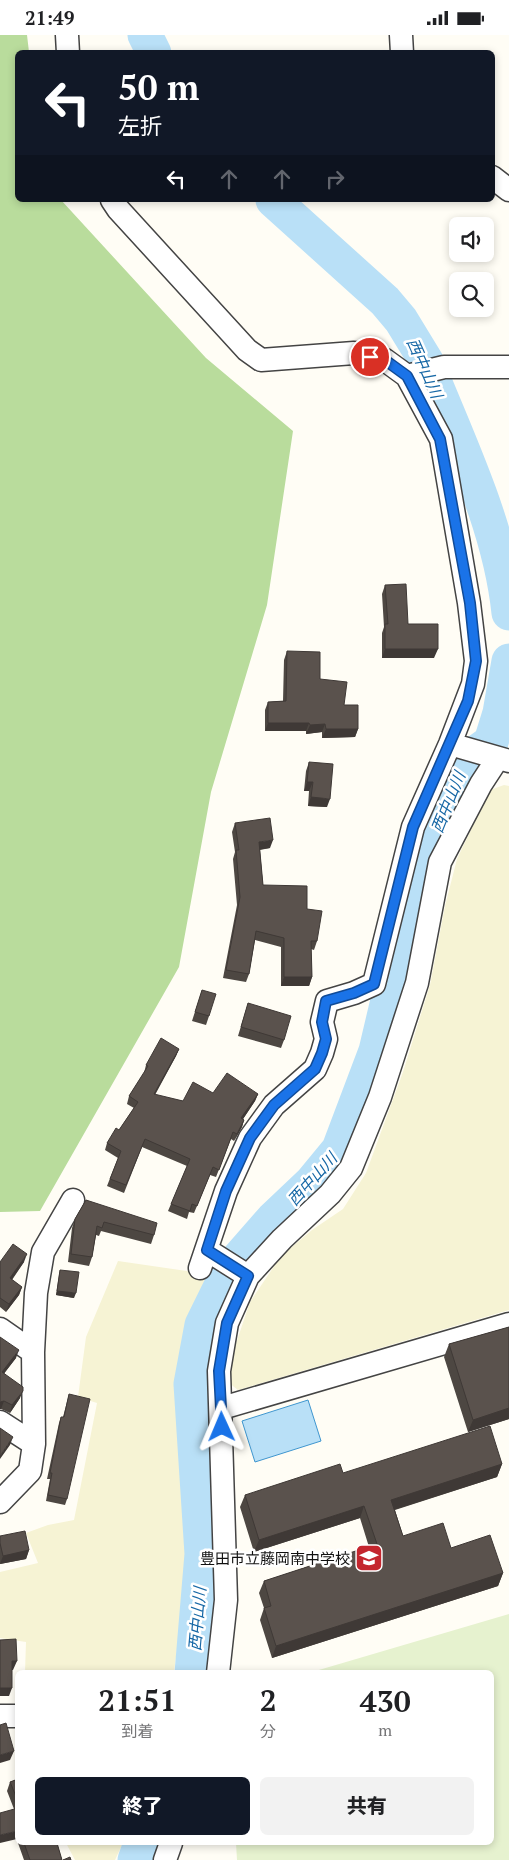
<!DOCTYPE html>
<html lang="ja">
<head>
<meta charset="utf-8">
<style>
	body { margin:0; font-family:"PT Serif","Noto Sans JP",serif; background:#f2f2f2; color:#202124; height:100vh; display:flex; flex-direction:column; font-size:19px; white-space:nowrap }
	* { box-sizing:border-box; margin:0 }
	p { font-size:16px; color:#757577 }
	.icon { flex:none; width:28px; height:28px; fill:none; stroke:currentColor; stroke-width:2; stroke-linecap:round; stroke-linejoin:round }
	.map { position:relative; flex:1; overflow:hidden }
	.sheet { position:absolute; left:15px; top:1635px; width:479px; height:175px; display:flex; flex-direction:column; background:#fff; border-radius:8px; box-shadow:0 2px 8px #0003 }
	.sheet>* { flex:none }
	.banner { position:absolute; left:15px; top:15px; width:480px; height:152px; border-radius:8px; box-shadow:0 2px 8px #0003; background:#111827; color:#fff; overflow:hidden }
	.controls { position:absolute; left:449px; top:182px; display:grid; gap:10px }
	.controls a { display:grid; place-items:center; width:45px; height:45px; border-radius:8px; background:#fff; box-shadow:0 2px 8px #0003; font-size:25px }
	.pin { position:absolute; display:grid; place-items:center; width:42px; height:42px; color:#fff; margin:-21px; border:2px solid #fff; border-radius:50%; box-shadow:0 1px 5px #0007 }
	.me { position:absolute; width:55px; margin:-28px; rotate:359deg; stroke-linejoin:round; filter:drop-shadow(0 0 4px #0008) }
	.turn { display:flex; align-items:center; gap:18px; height:105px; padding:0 20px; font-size:22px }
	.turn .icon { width:65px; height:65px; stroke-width:2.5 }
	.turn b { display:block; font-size:35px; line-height:42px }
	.lanes { display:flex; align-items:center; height:48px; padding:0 20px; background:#0003; justify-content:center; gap:25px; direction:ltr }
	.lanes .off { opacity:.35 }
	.eta { display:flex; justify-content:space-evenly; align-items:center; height:85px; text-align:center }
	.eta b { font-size:30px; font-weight:800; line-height:35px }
	.cta { display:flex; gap:10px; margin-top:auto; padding:10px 20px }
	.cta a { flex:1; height:58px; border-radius:8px; background:#111827; color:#fff; font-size:20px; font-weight:800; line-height:58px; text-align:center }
	.cta a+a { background:#f2f2f2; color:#202124 }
	.status { display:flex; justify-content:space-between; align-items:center; height:35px; padding:0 25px; background:#fff; direction:ltr }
	.status svg { height:14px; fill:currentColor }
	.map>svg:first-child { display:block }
	.farmland { fill:#f6f3d4 }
	.forest { fill:#b9dc9c }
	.pitch { fill:#e6f2cf }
	.water { fill:#b9e0f7; stroke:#3f96cf }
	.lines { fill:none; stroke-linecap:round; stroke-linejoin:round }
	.river { stroke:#b9e0f7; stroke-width:35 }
	.minor-casing { stroke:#444; stroke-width:25 }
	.minor { stroke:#fff; stroke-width:22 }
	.wall { fill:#4d4742 }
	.shaded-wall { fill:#3f3936 }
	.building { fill:#5a524d; stroke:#3f3936 }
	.route-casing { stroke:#114b97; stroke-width:12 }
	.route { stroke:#1a73e8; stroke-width:9 }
	.labels { text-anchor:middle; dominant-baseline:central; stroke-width:5; stroke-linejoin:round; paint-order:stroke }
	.poi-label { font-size:15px; fill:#111; stroke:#fff; text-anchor:end }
	.water-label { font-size:16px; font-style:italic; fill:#1768a6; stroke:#fff }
</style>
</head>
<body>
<div class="status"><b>21:49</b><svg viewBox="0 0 49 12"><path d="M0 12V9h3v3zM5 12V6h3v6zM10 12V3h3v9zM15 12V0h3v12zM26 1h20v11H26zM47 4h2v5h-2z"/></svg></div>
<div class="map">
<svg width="509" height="1825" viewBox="0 0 509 1825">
	<rect width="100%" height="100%" fill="#fffdf5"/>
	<path class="farmland" d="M504 750 509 751V1275L238 1355 224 1344 250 1267 281 1221 312 1195 343 1174 366 1138 403 1037 430 950 445 871 457 824 490 755Z
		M118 1226 221 1241 195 1288 186 1380 190 1514 174 1637H25L26 1607 0 1603V1537L38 1528 26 1498 48 1490 74 1485 97 1368 78 1362 86 1302Z
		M66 1808H123L115 1825H75Z"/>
	<path class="forest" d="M0 0H27L29 17 18 18V165H61L206 323 293 396 267 570 211 757 179 932 40 1176 0 1177Z"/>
	<path class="pitch" d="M509 1579V1825H237L236 1808H491V1638L312 1637Z"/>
	<path class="water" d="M308 1365 321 1406 255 1427 242 1386Z"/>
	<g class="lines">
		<path class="river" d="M145 0 154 18
			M273 165 385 266 401 285 426 326C458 407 500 490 509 578
			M192 1638 202 1519 191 1349 202 1290 230 1233 273 1184 311 1148 339 1114 376 1016 410 872 445 768 466 725 491 707 500 678 509 626
			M135 1825 141 1808"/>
		<g class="minor-casing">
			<path id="minor" d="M67 0 68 18
				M401 0 402 18
				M492 142 509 155
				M112 165 118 174 247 315 261 325 354 318 385 325 407 341 441 404 469 568 476 626 473 649 450 709 413 792 374 949 354 958 327 966 322 987 326 1004 322 1018 315 1034 274 1070 250 1103 226 1156 200 1233
				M407 341 444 332H509
				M450 709 509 726
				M207 1215 248 1241
				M0 1294 33 1317
				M222 1373 509 1289
				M0 1387 34 1409
				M0 1467 30 1436 34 1409 33 1317 36 1258 43 1217 73 1165
				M218 1638 226 1565 219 1336 227 1288 248 1241 282 1204 330 1159 351 1133 380 1062 417 948 440 827 481 749 498 723
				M0 1681H18
				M165 1825 171 1808"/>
		</g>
		<use href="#minor" class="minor"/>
	</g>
	<path class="wall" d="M385 550 408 589 434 623H382V598L384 592 382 559Z
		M287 616 320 644 344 670 358 694 355 702 322 703V697L306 699V696H265V675L268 667 283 666 284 625Z
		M309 727 327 772 308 771 309 756H304L306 736Z
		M235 788 270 813 260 815 263 850 307 874 317 906 314 915 311 914 312 942 309 951H281V912L255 905 249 939 246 947 223 943 237 870 233 824 235 817 232 797Z
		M202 955 209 981 206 990 192 986Z
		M248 968 284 1005 281 1013 238 1001Z
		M179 1014 176 1021 155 1060 183 1066 213 1058 258 1059 255 1066 243 1084 244 1085 242 1092 234 1106 231 1104 216 1142 210 1140 194 1178 189 1177 187 1184 168 1176 187 1131 142 1112 124 1158 107 1151 118 1123 105 1115 107 1108 119 1095 134 1073 127 1069 129 1061 144 1038 146 1030Z
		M86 1165 154 1200 151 1209 101 1196 99 1201 96 1200 92 1222 89 1231 68 1227 72 1193 75 1184Z
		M0 1227H24L12 1245 22 1252 19 1260 6 1277 0 1272Z
		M60 1235 74 1263 56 1260 59 1240Z
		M509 1292V1384L468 1397 444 1322 449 1309Z
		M0 1302 16 1323 4 1338 20 1363 10 1378 1 1374Z
		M69 1359 67 1464 65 1470 46 1466 50 1444H47L59 1388 61 1382H63Z
		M502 1429 497 1442 395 1475 403 1501 451 1513 503 1538 498 1551 272 1623 260 1585 264 1573 259 1558 264 1546 369 1512 360 1483 254 1517 240 1472 245 1460 343 1438Z
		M0 1501 29 1515 26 1524 0 1529Z
		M18 1744V1806L17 1804 14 1774 7 1756 10 1747Z
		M18 1808H57L62 1825H24Z"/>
	<path class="shaded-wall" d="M385 614H438L434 623H382Z
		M268 688H309L306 696H265Z
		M325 689 322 697 306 699 310 690Z
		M326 694H358L355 702 322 703Z
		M307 747H313L309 756H304Z
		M311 762 330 764 327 772 308 771Z
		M273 805 270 813 256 815 259 807Z
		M284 942H312L309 951H281Z
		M179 1014 176 1021 151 1066 154 1059Z
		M258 1059 255 1066 239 1090 241 1083Z
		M244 1085 242 1092 234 1106 237 1099Z
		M27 1219 24 1227 7 1251 10 1243Z
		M22 1252 19 1260 6 1277 9 1269Z
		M57 1256 76 1258 74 1263 56 1260Z
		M19 1315 16 1323 0 1344 2 1337Z
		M23 1356 20 1363 10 1378 12 1370Z
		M4 1366 1 1374H0V1367Z
		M509 1373V1384L468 1397 473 1385Z
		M13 1402 10 1410 0 1424V1421Z
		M502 1429 497 1442 387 1477 391 1465Z
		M364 1471 360 1483 254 1517 259 1505Z
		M29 1515 26 1524 0 1529 3 1521Z
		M503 1538 498 1551 272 1623 276 1611Z
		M12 1626H17L13 1635H9Z
		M0 1653H12L9 1661H0Z
		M14 1716 10 1725 0 1728V1720Z
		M18 1796V1801L17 1804 0 1808V1800Z"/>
	<path class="building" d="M406 549 408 589H438V614H385V589H388L385 550Z
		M287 616 320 617V644L347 647 344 670H358V694H326L325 689 310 690 309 688H268V667L286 666Z
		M309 727 333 729 330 764 311 762 313 747H307Z
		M270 783 273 805 259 807 263 850 307 851V874L322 876 317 906H311L312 942H284V903L256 896 249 939 226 935 240 862 236 815H239L235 788Z
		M202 955 216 959 209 981 195 977Z
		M248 968 291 981 284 1005 241 992Z
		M161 1003 179 1014 154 1059 183 1066 193 1047 213 1058 227 1038 258 1059 241 1083 244 1085 237 1099 233 1097 219 1135 213 1132 197 1171 192 1169 190 1176 171 1169 190 1124 145 1104 126 1150 110 1144 121 1116 107 1108 116 1093 119 1095 138 1067 129 1061 148 1031 146 1030Z
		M86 1165 157 1188 154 1200 104 1187 102 1193 97 1191 92 1222 71 1219 75 1184Z
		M13 1209 27 1219 10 1243 22 1252 9 1269 0 1263V1227Z
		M60 1235 79 1237 76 1258 57 1256Z
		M509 1292V1373L473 1385 449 1309Z
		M0 1302 19 1315 2 1337 23 1352V1356L12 1370 4 1366 0 1367Z
		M69 1359 90 1364 67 1464 48 1460 52 1438H50L61 1382H64Z
		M490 1391 502 1429 391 1465 403 1501 443 1488 451 1513 490 1500 503 1538 276 1611 264 1573 271 1571 264 1546 377 1509 364 1471 259 1505 245 1460 340 1429 343 1438Z
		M0 1393 13 1402 0 1421Z
		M25 1496 29 1515 3 1521 0 1508V1501Z
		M16 1604 17 1626H12V1653H0V1605Z
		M6 1688 14 1716 0 1720V1690Z
		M18 1744V1766L10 1747Z
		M18 1773V1796L0 1800V1778Z
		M24 1808H57L62 1825H30Z
		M70 1822 71 1825H63Z"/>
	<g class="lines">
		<g class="route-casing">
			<path id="route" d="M222 1392 219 1336 227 1288 248 1241 207 1215 226 1156 250 1103 274 1070 315 1034 322 1018 326 1004 322 987 326 966 354 958 374 949 413 792 468 666 476 626 470 568 440 404 407 341 385 325 370 322"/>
		</g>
		<use href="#route" class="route"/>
	</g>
	<defs>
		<g id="school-square" transform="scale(1.4375)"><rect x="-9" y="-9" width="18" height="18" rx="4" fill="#c4262e" stroke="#fff"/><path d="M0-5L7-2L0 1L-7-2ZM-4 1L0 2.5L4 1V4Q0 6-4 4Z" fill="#fff"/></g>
	</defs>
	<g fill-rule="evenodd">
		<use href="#school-square" x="369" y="1523"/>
	</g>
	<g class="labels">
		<g class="poi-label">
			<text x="350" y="1523">豊田市立藤岡南中学校</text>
		</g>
		<g class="water-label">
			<text transform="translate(425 333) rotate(66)">西中山川</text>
			<text transform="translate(448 767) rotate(-68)">西中山川</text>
			<text transform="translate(312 1144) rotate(-48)">西中山川</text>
			<text transform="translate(197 1584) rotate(-85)">西中山川</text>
		</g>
	</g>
</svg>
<div class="controls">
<a><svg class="icon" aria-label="sound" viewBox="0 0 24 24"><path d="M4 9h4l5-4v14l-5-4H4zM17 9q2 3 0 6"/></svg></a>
<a><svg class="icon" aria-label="search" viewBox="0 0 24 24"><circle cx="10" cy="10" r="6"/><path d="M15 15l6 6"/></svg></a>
</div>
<div class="pin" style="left:370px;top:322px;background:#d93025"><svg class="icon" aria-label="arrive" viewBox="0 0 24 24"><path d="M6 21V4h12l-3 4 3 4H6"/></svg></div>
<svg class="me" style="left:222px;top:1392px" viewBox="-20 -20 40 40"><path d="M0-17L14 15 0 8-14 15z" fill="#1a73e8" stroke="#fff" stroke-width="4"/></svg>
<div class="banner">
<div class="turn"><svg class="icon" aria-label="left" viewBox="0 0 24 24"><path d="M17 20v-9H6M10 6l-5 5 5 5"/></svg><div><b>50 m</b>左折</div></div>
<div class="lanes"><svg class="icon" aria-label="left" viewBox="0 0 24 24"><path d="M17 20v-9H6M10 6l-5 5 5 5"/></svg><svg class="icon off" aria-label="ahead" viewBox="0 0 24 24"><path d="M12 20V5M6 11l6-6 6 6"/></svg><svg class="icon off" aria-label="ahead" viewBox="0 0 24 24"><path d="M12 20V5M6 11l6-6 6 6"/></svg><svg class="icon off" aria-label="right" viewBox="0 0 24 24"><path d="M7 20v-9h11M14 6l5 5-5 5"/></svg></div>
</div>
<section class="sheet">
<div class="eta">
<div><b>21:51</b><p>到着</p></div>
<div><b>2</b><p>分</p></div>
<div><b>430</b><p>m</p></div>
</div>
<div class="cta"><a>終了</a><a>共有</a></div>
</section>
</div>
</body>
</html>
